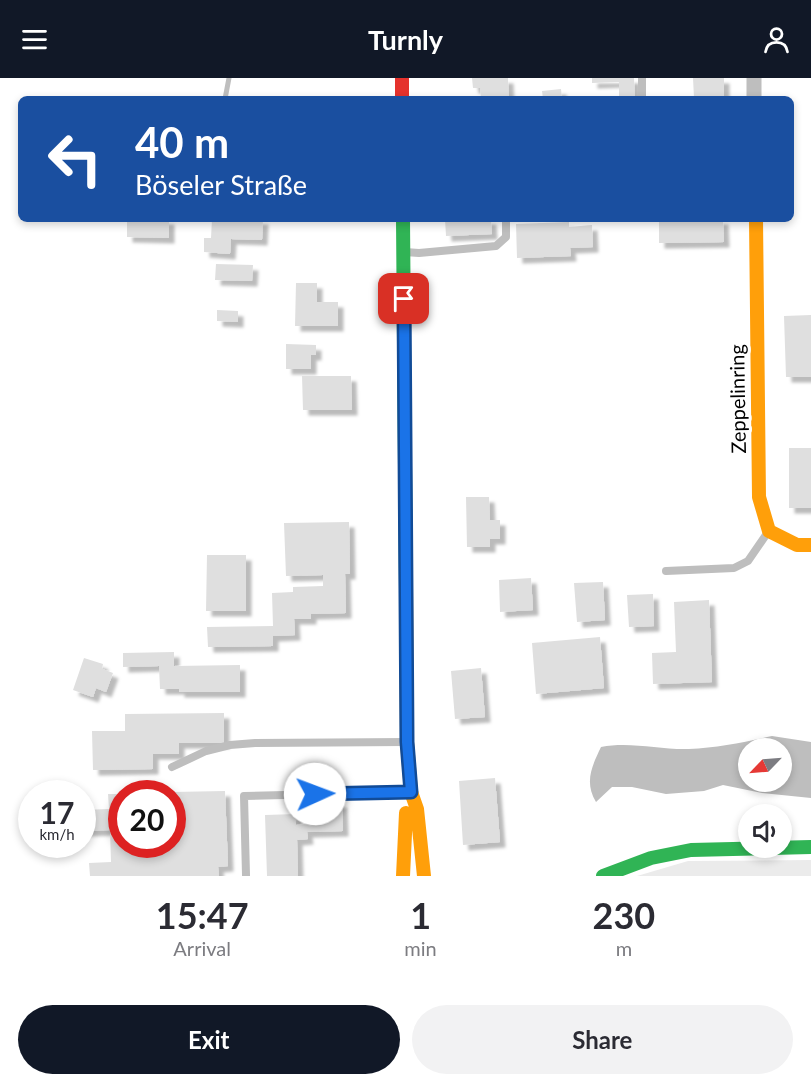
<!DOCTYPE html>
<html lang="en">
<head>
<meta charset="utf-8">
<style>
	body { margin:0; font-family:Lato,sans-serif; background:#f2f2f3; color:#2b2b33; height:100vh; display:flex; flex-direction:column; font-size:22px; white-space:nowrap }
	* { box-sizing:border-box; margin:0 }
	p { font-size:20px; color:#7c7c81 }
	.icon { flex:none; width:33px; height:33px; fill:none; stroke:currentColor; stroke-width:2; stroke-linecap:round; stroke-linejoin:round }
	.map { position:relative; height:798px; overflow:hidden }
	.panel { display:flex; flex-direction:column; background:#fff; flex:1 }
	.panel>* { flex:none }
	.hud { position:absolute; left:18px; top:18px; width:776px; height:126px; border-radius:9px; box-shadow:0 3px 9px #0003; background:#1a4fa0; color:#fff; overflow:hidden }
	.needle { width:39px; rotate:245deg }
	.tools { position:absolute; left:738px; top:660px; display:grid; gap:12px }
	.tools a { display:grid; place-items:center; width:54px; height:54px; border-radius:50%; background:#fff; box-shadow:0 3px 9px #0003; font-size:30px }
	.speed { position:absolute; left:18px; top:702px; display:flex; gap:12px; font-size:30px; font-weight:700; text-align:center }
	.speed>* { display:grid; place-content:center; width:78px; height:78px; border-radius:50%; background:#fff; box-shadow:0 3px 9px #0003; line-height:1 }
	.speed small { font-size:15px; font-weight:400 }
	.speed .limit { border:9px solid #d22; background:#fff; color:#111 }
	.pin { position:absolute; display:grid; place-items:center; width:51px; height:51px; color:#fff; margin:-26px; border-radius:12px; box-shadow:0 3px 9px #0006 }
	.me { position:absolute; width:66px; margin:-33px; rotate:88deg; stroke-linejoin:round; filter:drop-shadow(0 0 4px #0008) }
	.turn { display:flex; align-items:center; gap:21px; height:126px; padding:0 18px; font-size:27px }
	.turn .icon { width:78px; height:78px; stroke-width:2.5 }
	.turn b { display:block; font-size:42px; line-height:51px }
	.eta { display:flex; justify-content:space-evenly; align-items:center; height:102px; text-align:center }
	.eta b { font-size:36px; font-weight:700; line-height:42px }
	.cta { display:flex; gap:12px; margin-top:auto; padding:12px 18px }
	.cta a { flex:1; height:69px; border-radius:36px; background:#111827; color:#fff; font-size:24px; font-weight:700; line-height:69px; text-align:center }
	.cta a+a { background:#f2f2f3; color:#2b2b33 }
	header { display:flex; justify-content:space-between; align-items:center; height:78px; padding:0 18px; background:#111827; color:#fff; font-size:27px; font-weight:700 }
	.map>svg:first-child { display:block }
	.green { fill:#ebebeb }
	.water { fill:#bebebe; fill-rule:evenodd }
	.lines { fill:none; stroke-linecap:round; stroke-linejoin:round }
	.stream { stroke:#bebebe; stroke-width:5 }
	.building { fill:#dfdfdf; filter:url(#shadow) }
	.lane { stroke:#bebebe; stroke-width:8 }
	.street { stroke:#bebebe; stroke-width:15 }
	.fast { stroke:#30b455; stroke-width:14 }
	.slow { stroke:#ff9f0a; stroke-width:14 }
	.jam { stroke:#e5322d; stroke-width:14 }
	.route-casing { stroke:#114b97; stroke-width:15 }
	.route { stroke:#1a73e8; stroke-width:10 }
	.labels { text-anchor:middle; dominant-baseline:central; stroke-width:6; stroke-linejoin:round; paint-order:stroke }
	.street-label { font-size:20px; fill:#000; stroke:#fff }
</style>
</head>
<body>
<header><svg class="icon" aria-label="menu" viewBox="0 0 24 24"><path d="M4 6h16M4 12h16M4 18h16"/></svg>Turnly<svg class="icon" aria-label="person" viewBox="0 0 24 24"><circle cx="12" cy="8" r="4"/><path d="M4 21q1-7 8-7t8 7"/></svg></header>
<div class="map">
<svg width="811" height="798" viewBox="0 0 811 798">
	<defs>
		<filter id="shadow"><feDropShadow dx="5.5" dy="5.5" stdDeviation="1.5" flood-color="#0004"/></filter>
	</defs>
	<rect width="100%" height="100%" fill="#fff"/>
	<path class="green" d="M811 782V798H637L688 783Z"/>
	<path class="water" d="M772 658 811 664V720L762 715 723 707 704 713 666 716 632 709H612L596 724C584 704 592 688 601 669 630 663 660 672 689 671 717 670 745 664 772 658ZM748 670H782V704H748Z"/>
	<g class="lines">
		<path class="stream" d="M225 21 229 0"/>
	</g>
	<path class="building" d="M472 0H508L509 21H481L480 10H473Z
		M592 0H634L635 21H619V4L592 5Z
		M693 0H724V20H694Z
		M561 11 562 21H543L542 13Z
		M127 141H169V160L127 159Z
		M212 141H263L262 162 231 161 230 176 204 174V160H211Z
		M445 141H491L492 156 446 158Z
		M659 141H723L724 164 659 165Z
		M569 144V149L592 147 593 169 570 170 571 178 517 180 516 146Z
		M216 186 253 187 252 203 215 202Z
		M296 205H317V224H338V248H295Z
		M217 232 238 233V244L217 243Z
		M811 237V299H786L784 238Z
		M286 266 316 267V277H311V291H286Z
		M302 298H351L352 332H303Z
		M789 370H811V430H789Z
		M466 419H489L490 442H500V461H490V469H467Z
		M349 444 350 496H345L346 535 311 536V541H294L295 557 273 558V568L208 569 207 549 273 548 272 515 293 514V509L323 508V497L286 498 284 445Z
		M207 477H246V533H206Z
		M531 500 533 532 500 534 499 502Z
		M603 504 605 542 577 544 574 505Z
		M653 516 654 548 629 549 627 517Z
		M709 522 712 604 653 606 652 575 676 574 674 524Z
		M600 559 604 610 536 616 532 565Z
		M174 574V588L240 587V614H179V611H160L159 588 123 589V575Z
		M84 580 103 586 102 591 113 595 106 614 96 610 93 619 73 612Z
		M481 590 485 639 455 641 451 593Z
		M224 635V665H179V676H153V691L93 692 92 653H125V636Z
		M495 700 500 764 463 767 459 703Z
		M225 713 228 788 218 789 219 798H90L89 785 111 784 110 752 82 753V732L109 731 108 716H122V766H172V714Z
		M342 724 343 753 307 754 308 761 297 762 298 798H267L265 737 296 736V747L307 746 306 725Z"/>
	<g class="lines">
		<path class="lane" d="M642 0V21
			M405 174 419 175 496 168 506 159V141
			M666 493 734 490 748 483 768 454
			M172 689 206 673 230 667 255 665 406 664
			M246 797 244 718 409 714"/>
		<path class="street" d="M754 0V21"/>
		<path class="fast" d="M403 141 406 509
			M603 798 651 780 691 772 811 769"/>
		<path class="slow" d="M756 141 759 419 769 453 797 467H811
			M406 509 407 664 411 714 417 731 424 798
			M403 798 406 735"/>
		<path class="jam" d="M402 0V21"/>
	</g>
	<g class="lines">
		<g class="route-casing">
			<path id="route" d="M315 716 411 714 407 664 404 221"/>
		</g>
		<use href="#route" class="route"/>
	</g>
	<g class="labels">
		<g class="street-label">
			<text transform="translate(737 321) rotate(-91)">Zeppelinring</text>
		</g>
	</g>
</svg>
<div class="tools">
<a><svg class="needle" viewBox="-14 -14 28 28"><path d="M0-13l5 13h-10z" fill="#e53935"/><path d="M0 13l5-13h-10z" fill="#7c7c81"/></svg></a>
<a><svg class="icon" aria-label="sound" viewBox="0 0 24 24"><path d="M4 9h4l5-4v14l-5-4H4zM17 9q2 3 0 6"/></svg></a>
</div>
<div class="speed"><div>17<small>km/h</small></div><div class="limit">20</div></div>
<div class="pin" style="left:404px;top:221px;background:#d93025"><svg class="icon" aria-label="arrive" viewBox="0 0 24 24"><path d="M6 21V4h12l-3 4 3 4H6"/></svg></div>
<svg class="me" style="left:315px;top:716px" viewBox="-20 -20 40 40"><circle r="19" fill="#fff"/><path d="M0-13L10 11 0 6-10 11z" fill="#1a73e8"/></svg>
<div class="hud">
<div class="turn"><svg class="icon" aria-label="left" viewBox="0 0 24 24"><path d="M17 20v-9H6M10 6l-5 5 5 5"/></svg><div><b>40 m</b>Böseler Straße</div></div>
</div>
</div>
<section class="panel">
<div class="eta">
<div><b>15:47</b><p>Arrival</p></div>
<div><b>1</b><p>min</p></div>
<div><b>230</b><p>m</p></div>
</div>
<div class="cta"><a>Exit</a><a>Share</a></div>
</section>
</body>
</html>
